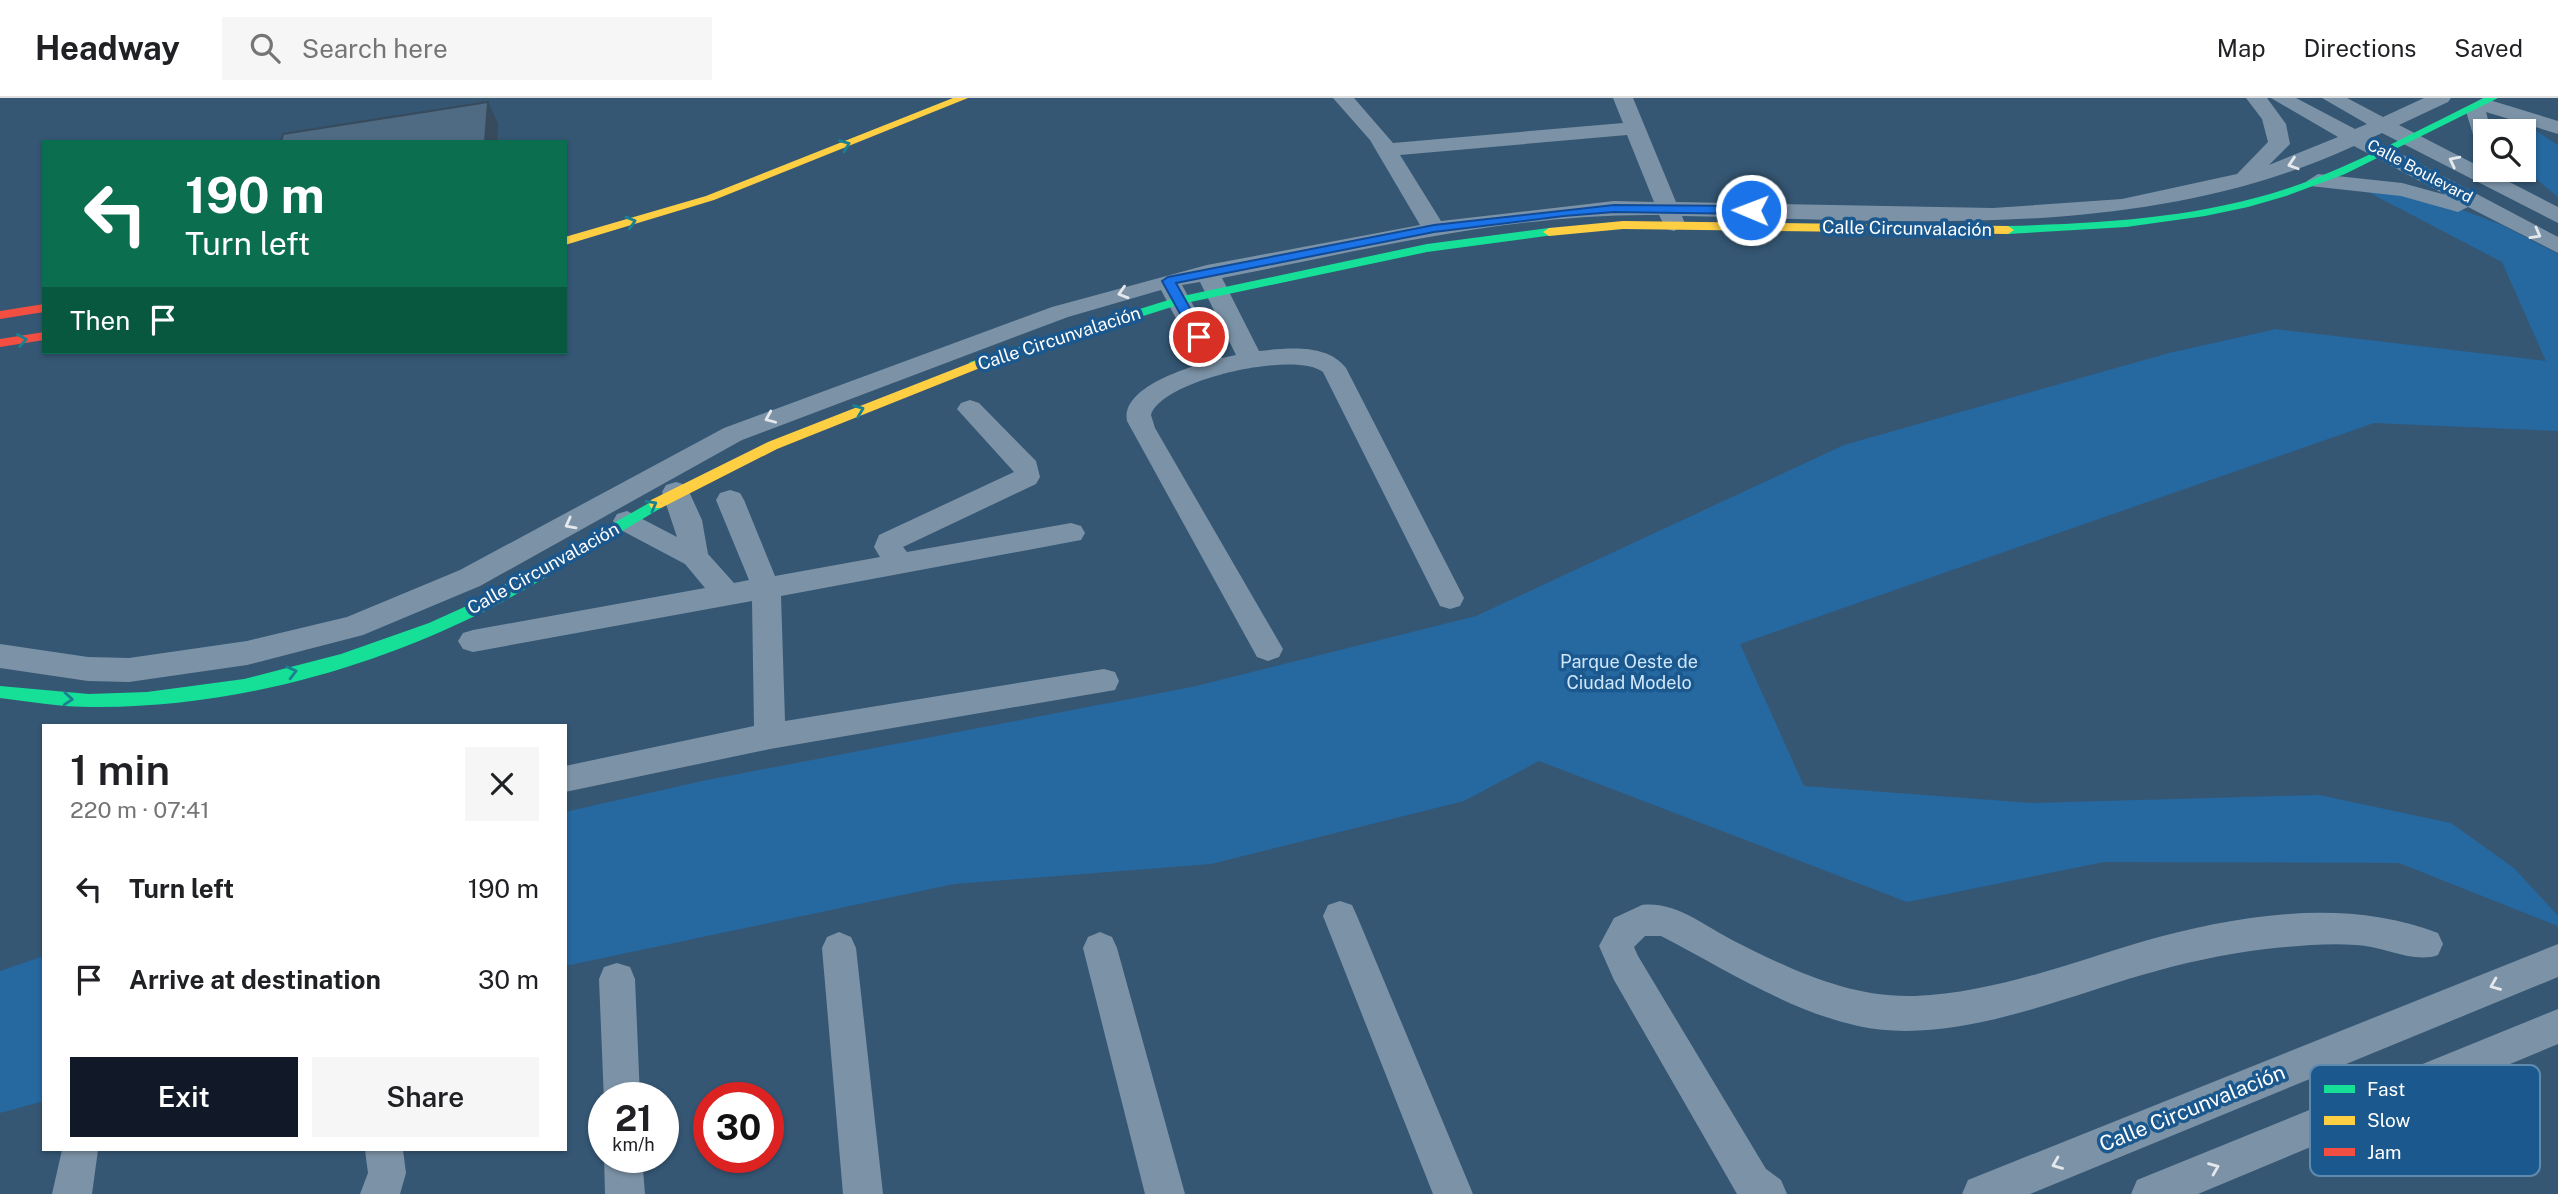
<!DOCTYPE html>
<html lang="en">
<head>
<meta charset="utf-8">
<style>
	body { margin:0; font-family:"Public Sans",sans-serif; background:#f6f6f6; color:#202124; height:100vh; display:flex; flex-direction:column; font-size:26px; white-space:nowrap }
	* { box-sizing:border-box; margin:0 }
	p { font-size:23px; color:#757577 }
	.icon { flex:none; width:38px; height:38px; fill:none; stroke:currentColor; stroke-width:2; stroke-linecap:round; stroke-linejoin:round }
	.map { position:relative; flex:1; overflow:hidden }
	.drawer { position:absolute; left:42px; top:626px; width:525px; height:427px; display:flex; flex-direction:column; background:#fff; border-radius:0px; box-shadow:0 2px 5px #0004 }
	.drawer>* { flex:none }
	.guide { position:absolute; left:42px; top:42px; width:525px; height:214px; border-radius:0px; box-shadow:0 2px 5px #0004; background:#0b6e4f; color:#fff; overflow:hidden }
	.controls { position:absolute; left:2473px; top:21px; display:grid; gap:14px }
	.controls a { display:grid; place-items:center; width:63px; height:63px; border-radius:0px; background:#fff; box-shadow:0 2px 5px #0004; font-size:35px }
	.speed { position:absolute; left:588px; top:984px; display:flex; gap:14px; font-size:35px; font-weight:700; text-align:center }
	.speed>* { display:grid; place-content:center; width:91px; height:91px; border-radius:50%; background:#fff; box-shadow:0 2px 5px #0004; line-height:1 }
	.speed small { font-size:18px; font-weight:400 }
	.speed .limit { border:10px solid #d22; background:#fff; color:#111 }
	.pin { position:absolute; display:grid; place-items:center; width:60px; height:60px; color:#fff; margin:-30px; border:4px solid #fff; border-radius:50%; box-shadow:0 2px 7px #0007 }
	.me { position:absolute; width:77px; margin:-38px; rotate:271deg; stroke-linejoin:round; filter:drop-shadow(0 0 5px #0008) }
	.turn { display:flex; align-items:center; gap:24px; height:147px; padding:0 28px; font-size:32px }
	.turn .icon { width:91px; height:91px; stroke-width:2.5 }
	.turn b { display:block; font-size:49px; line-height:60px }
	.then { display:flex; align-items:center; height:66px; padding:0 28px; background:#0003; gap:14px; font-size:26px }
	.round { display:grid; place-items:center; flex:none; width:74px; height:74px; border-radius:0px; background:#f6f6f6 }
	.summary { display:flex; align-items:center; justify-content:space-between; height:119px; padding:0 28px }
	h1 { font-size:42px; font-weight:600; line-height:52px }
	.action { display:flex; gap:14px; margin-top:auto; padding:14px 28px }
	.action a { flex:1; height:80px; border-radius:0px; background:#111827; color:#fff; font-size:28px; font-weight:600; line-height:80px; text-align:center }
	.action a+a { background:#f6f6f6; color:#202124 }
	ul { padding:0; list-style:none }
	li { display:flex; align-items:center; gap:21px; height:91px; padding:0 28px }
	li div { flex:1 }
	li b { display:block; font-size:26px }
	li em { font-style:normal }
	header { display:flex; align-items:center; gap:42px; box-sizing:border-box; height:98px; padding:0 35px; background:#fff; border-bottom:2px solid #e0e0e0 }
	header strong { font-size:33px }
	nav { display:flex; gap:38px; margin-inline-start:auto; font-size:24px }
	.search { width:490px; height:63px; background:#f6f6f6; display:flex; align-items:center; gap:18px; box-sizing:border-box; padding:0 24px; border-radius:0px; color:#757577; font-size:26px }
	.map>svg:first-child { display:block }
	.green { fill:#2668a0 }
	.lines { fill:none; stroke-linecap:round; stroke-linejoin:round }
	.street { fill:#7c93a7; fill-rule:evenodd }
	.fast { fill:#16e098; fill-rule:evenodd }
	.slow { fill:#ffcf43; fill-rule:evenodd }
	.jam { fill:#f24e42; fill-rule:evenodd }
	.shaded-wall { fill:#374b5c }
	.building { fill:#4f6b83; stroke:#374b5c; stroke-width:2 }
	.oneway { stroke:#1a8191 }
	.oneway2 { stroke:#e5e9ed }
	.route { fill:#1a73e8; stroke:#114b97; stroke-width:2 }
	.labels { text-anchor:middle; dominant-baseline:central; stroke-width:7; stroke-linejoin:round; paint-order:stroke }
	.far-street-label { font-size:16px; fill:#fff; stroke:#1b588e }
	.street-label { font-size:18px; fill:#fff; stroke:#1b588e }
	.park-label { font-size:18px; fill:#cee6fa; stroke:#1b588e }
	.near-street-label { font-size:21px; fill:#fff; stroke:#1b588e }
	.key { fill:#1b588e; stroke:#5f8ab0; stroke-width:2 }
	.key-label { font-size:19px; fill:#fff }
</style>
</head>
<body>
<header>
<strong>Headway</strong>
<div class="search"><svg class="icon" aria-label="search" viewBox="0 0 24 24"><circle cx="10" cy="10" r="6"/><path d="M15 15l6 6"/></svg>Search here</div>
<nav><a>Map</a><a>Directions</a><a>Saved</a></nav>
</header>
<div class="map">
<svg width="2558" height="1096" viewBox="0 0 2558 1096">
	<rect width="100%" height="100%" fill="#355774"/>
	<path class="green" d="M2513 18 2558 47V99L2524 71V33H2500Z
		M2368 94 2417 95 2502 127 2558 156V333L2374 325 1740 546 1804 688 2032 705 2319 697 2451 725 2514 770 2558 818V828L2399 765 2104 764 1907 804 1539 663 1464 703 1211 766 954 786 565 868V714L702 683 1192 589 1476 518 1844 347 2169 255 2276 231 2546 263 2502 164Z
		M44 858V1003L0 1015V873Z"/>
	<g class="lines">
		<path class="street" d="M1333 0H1354L1393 45 1623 25 1613 0H1633L1676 104 1993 110 2122 101 2237 76 2268 44 2262 21 2246 0H2267L2286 26 2290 46 2269 67 2338 39 2271 0H2296L2355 31 2367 26 2322 0H2347L2383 19 2424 0H2451L2448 4 2399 27 2558 109V125L2382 35 2371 40 2558 139V155L2468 109 2458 114 2401 98 2310 88 2307 83 2318 76 2402 85 2446 97 2354 48C2142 145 1909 122 1682 118L1685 126 1674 133 1666 131 1659 117C1514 115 1364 152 1222 180L1259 253C1287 250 1327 245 1346 270L1464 500 1460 508 1450 511 1440 508 1323 274C1295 252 1161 282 1151 317L1155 330 1283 551 1279 559 1268 563 1257 559 1127 323C1121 292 1178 273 1200 266L1161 192 1068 219 742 342 480 488 363 537 247 567 129 584 88 583 0 570V546L88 559 129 560 247 543 347 519 460 472 724 330 1052 209 1207 167 1420 127 1370 42ZM1627 37 1654 104 1614 103 1441 123 1400 57ZM1200 184 1236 257 1222 260 1182 187Z
			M2483 0 2558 23V36L2486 14 2491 33H2485V55L2478 53 2465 10Z
			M970 302 979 305 1036 363 1040 379 1036 386 903 449 907 454 1071 425 1081 428 1085 435 1081 442 781 498 785 623 1104 571 1115 574 1119 583 1115 592 770 651 565 694V668L754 628 752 503 473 554 463 551 458 543 463 535 473 532 705 490 685 466 617 430 613 423 617 416 627 413 677 439 662 394 666 387 676 384 686 387 702 422 708 456 734 485 749 482 716 402 720 395 730 392 740 395 744 402 775 478 880 459 874 449 879 437 1014 374 957 311 961 305Z
			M1340 803 1352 807 1357 818 1473 1096H1433L1323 818 1328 807Z
			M1642 807C1676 803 1706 829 1734 843 1792 872 1849 900 1915 898 1993 895 2067 866 2141 844 2236 817 2344 799 2438 835L2443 846 2438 857C2414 866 2383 848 2356 847 2326 845 2296 848 2266 851 2224 856 2183 865 2142 877 2056 902 1949 948 1858 928 1787 912 1725 871 1661 838H1645L1634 849 1638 858 1766 1071 1781 1082 1787 1096H1737L1614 882 1599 848 1614 820Z
			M839 834 851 839 856 850 883 1096H843L822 850 827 839Z
			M1100 834 1112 839 1117 850 1185 1096H1145L1083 850 1088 839Z
			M2558 846V879L2030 1096H1962L1968 1082Z
			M617 865 630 869 635 881 640 999H604V1003L599 881 604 869Z
			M2558 911V946L2198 1096H2131L2137 1082Z
			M62 1052H98L92 1096H52Z
			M365 1052H403L406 1075 400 1096H360L368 1075Z
			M604 1059H642L645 1096H605Z"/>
		<path class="fast" d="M2484 0H2498L2345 76 2286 98 2248 109 2205 118 2126 129 2008 136 2002 132 2008 128C2112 125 2219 119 2316 80 2374 57 2428 27 2484 0Z
			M1549 130 1555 134 1553 137 1427 154 1181 206 980 270 975 271 968 267 970 264 1178 199 1427 146Z
			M656 401 663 406 661 410C602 444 544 483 483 514 367 572 230 609 100 609 67 610 33 604 0 600V588L89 596 147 594 244 581 341 556 429 525 471 506Z"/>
		<path class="slow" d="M953 0H968L714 102 565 147V139L706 98Z
			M1623 123 2008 128 2014 132 2008 136 1623 131 1549 138 1543 134 1549 130Z
			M975 263 980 264V270L777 351 661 410H651L649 406 651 402 768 344Z"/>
		<path class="jam" d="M44 206V214L0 221V213Z
			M44 234V242L0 249V241Z"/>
	</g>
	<path class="shaded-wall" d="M488 4 498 26 497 44H485Z"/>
	<path class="building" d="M488 4 485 44H281L283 36Z"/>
	<defs><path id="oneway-chevron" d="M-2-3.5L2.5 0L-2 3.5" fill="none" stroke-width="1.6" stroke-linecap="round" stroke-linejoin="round" transform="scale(1.75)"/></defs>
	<g class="oneway">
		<use href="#oneway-chevron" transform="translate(845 47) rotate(-22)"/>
		<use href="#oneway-chevron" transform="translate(631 124) rotate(-16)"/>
		<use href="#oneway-chevron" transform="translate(22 242) rotate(-10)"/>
		<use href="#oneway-chevron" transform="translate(859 312) rotate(-21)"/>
		<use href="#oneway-chevron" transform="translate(652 407) rotate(-29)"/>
		<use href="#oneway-chevron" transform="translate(292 574) rotate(-14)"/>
		<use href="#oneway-chevron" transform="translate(68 601) rotate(4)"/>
	</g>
	<g class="oneway2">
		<use href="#oneway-chevron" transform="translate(2454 63) rotate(-153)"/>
		<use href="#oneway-chevron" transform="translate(2293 66) rotate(162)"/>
		<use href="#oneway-chevron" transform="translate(2536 136) rotate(29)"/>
		<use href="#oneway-chevron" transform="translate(1123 195) rotate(163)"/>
		<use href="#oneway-chevron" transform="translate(770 320) rotate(157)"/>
		<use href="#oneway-chevron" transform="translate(570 426) rotate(152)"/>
		<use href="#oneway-chevron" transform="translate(2495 887) rotate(158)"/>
		<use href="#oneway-chevron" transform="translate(2057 1066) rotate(158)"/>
		<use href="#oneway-chevron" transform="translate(2214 1070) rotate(-22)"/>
	</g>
	<path class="route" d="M1614 107 1751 108 1757 112 1751 116 1614 114 1564 118 1434 134 1176 185 1206 239 1199 244 1193 239 1162 183 1168 179 1434 127Z"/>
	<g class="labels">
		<g class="far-street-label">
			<text transform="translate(2420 73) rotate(28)">Calle Boulevard</text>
		</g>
		<g class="street-label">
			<text transform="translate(1907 130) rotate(1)">Calle Circunvalación</text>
			<text transform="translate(1059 240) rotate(-18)">Calle Circunvalación</text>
			<text transform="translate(543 470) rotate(-29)">Calle Circunvalación</text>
		</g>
		<g class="park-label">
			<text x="1629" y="563">Parque Oeste de<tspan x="1629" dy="21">Ciudad Modelo</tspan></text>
		</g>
		<g class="near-street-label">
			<text transform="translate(2192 1010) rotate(-22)">Calle Circunvalación</text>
		</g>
	</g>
	<rect x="2310" y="967" width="230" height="111" rx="10" class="key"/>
	<rect x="2324" y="987" width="31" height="8" fill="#16e098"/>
	<rect x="2324" y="1018" width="31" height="9" fill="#ffcf43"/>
	<rect x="2324" y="1050" width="31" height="8" fill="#f24e42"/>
	<g class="key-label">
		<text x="2367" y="998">Fast</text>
		<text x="2367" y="1029">Slow</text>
		<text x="2367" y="1061">Jam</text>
	</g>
</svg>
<div class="controls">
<a><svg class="icon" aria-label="search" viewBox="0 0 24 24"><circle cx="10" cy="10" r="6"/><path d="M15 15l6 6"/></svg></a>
</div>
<div class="speed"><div>21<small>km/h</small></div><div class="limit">30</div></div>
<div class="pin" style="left:1199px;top:239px;background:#d93025"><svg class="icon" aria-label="arrive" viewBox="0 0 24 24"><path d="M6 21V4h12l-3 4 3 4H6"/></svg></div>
<svg class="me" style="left:1751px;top:112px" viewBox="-20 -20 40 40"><circle r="17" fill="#1a73e8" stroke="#fff" stroke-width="3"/><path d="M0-11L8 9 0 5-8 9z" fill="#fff"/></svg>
<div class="guide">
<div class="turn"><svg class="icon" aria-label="left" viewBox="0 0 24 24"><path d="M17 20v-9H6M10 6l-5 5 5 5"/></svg><div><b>190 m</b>Turn left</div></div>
<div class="then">Then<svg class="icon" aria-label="arrive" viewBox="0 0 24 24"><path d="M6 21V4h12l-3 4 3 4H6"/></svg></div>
</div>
<section class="drawer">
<div class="summary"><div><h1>1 min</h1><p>220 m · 07:41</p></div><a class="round"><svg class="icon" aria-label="close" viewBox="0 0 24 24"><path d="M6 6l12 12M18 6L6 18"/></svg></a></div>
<ul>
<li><svg class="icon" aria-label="left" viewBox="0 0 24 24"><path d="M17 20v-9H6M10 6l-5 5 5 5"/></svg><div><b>Turn left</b></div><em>190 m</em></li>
<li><svg class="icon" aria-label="arrive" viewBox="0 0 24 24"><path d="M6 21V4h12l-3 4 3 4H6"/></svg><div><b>Arrive at destination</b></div><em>30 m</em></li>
</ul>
<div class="action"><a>Exit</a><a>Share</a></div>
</section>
</div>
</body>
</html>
